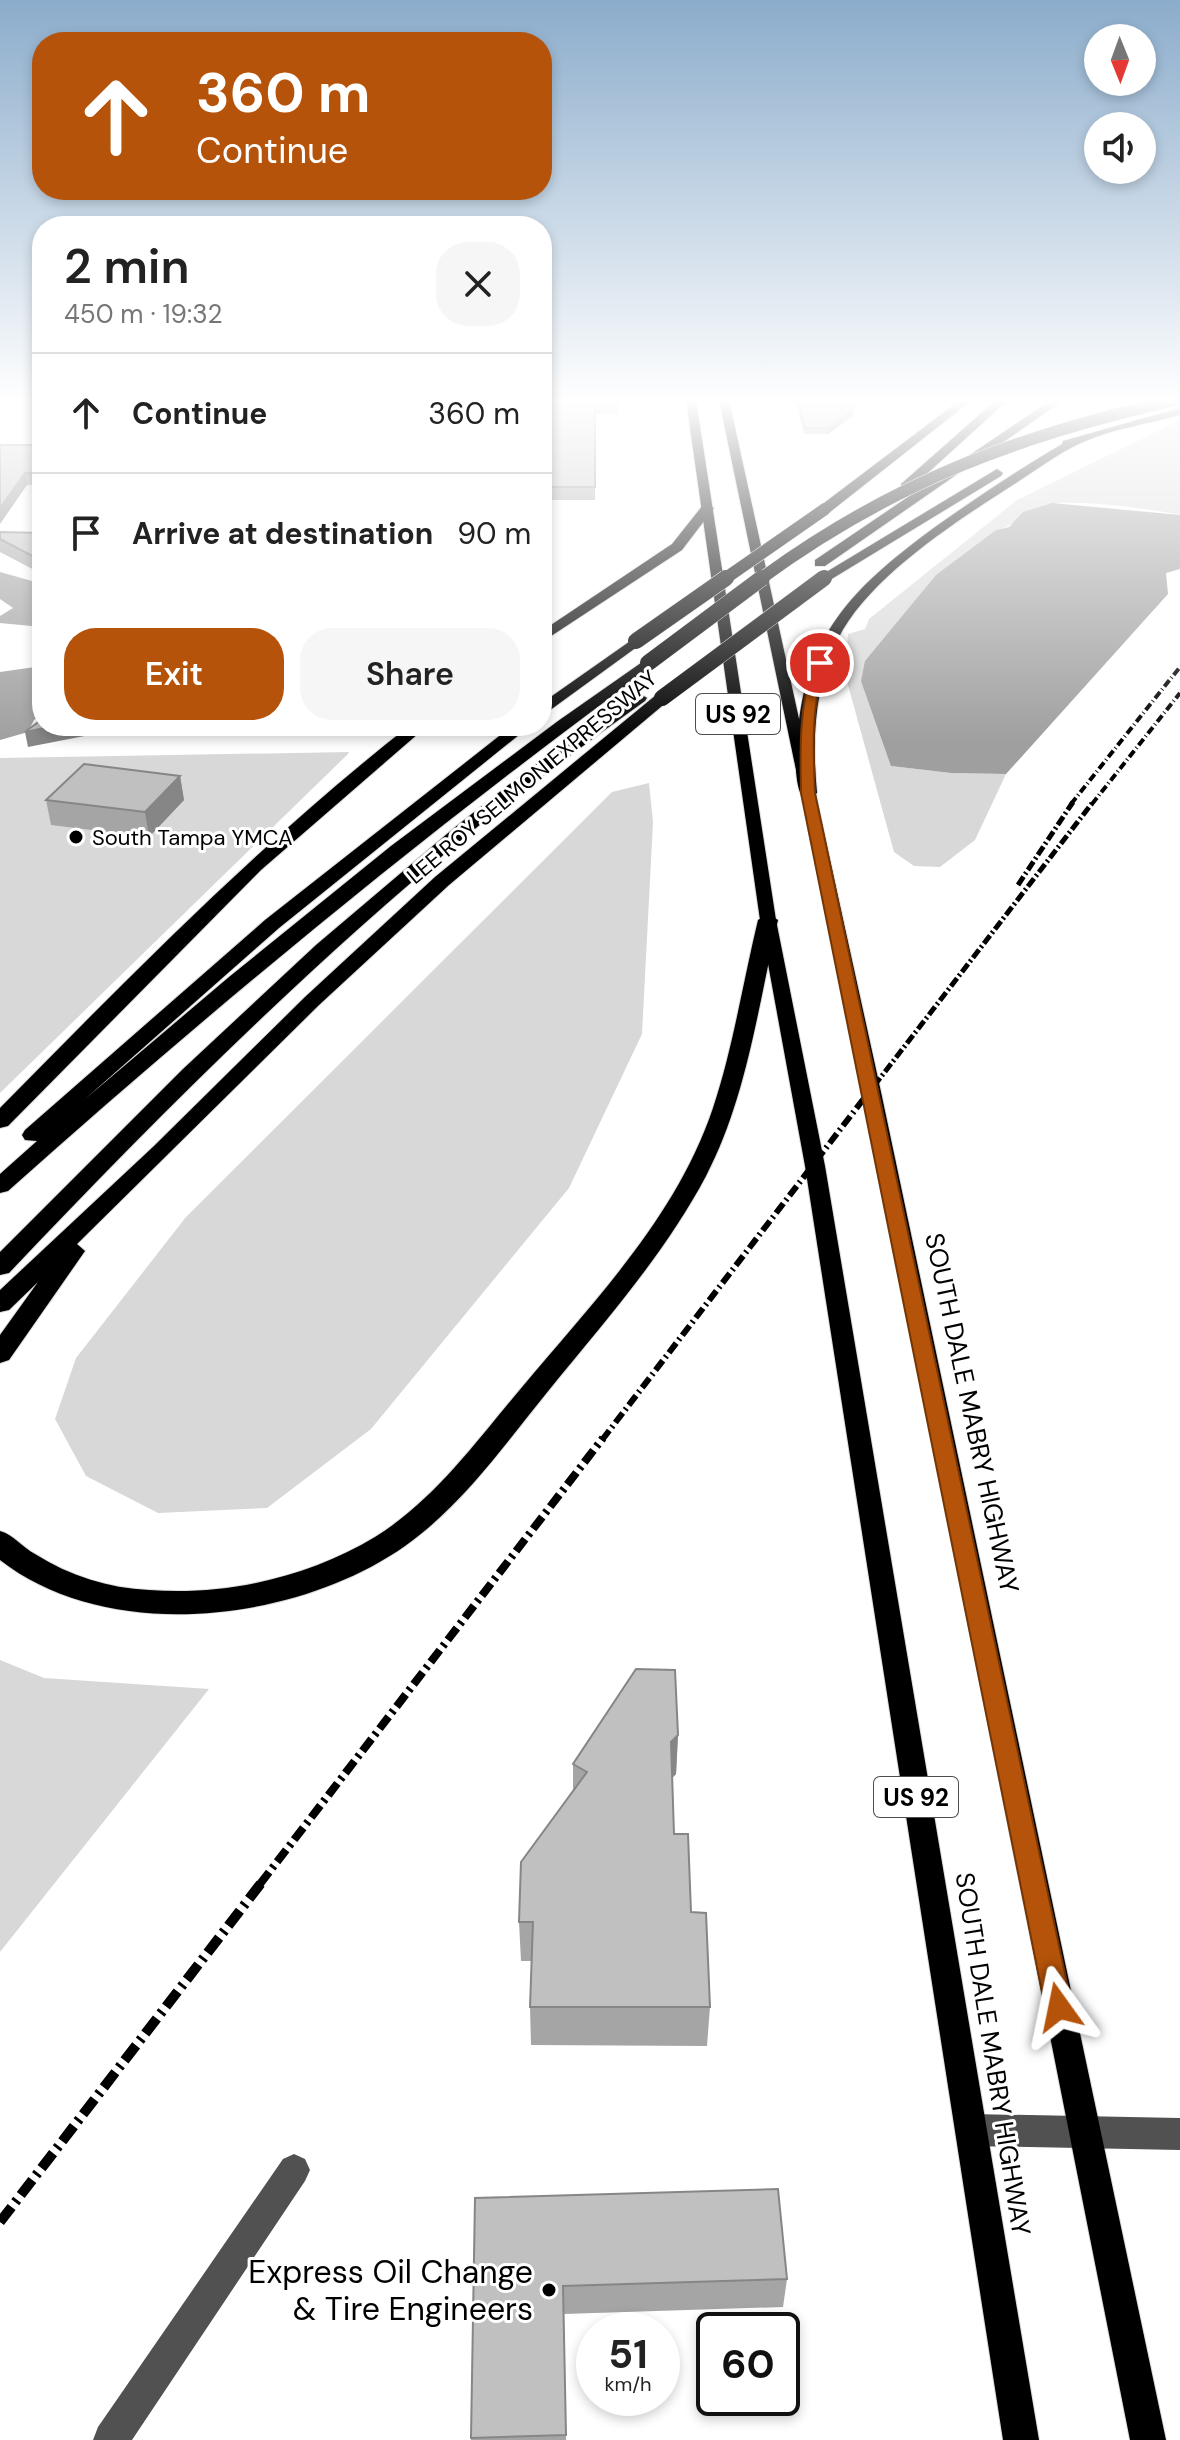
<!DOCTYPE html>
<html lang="en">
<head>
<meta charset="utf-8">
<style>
	body { margin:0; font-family:"DM Sans",sans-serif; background:#f6f6f6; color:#222; height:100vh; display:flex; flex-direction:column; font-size:30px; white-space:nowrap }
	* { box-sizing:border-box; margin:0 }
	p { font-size:26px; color:#767676 }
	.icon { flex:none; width:44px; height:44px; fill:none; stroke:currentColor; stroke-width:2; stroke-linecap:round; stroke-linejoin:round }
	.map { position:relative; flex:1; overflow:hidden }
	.drawer { position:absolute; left:32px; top:216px; width:520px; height:520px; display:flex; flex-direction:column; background:#fff; border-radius:32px; box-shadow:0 4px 12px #0003 }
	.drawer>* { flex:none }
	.banner { position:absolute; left:32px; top:32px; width:520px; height:168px; border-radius:32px; box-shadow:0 4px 12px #0003; background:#b45309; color:#fff; overflow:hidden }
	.needle { width:52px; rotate:179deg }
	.fabs { position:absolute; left:1084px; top:24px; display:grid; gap:16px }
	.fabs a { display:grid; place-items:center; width:72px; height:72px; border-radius:50%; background:#fff; box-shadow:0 4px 12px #0003; font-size:40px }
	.speed { position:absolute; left:576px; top:2312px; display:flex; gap:16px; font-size:40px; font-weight:700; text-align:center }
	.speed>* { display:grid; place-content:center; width:104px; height:104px; border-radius:50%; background:#fff; box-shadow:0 4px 12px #0003; line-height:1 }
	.speed small { font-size:20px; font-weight:400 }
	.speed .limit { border:4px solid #111; border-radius:12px; background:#fff; color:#111 }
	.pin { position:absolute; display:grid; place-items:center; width:68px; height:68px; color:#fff; margin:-34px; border:4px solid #fff; border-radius:50%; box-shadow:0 2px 8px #0007 }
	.me { position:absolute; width:88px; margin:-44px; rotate:348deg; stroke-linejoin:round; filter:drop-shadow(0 0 6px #0008) }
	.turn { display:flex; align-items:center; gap:28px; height:168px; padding:0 32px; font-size:36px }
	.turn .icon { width:104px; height:104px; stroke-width:2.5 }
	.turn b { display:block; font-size:56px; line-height:68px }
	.round { display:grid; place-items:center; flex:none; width:84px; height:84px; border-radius:32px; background:#f6f6f6 }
	.headline { display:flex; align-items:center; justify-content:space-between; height:136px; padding:0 32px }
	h1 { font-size:48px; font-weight:600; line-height:60px }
	.button { display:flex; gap:16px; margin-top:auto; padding:16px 32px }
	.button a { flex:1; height:92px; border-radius:32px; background:#b45309; color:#fff; font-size:32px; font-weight:600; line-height:92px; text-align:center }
	.button a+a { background:#f6f6f6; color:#222 }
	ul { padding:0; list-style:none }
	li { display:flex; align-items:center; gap:24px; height:120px; padding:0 32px; border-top:2px solid #e0e0e0 }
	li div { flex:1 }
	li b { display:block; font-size:30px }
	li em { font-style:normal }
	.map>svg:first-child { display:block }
	.green { fill:#d8d8d8 }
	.water { fill:#9f9f9f }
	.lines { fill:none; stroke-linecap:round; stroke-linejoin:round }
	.major-casing { stroke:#dbdbdb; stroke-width:2 }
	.highway-casing { stroke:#dbdbdb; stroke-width:2 }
	.minor { fill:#515151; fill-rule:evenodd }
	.major { fill:#000; fill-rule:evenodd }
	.highway { fill:#000; fill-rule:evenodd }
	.rail-far4 { stroke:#000; stroke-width:4; stroke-dasharray:8 3 1 3; stroke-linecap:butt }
	.rail-far3 { stroke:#000; stroke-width:5; stroke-dasharray:10 3 2 3; stroke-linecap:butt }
	.rail-far2 { stroke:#000; stroke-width:6; stroke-dasharray:12 4 2 4; stroke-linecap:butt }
	.rail-far1 { stroke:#000; stroke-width:8; stroke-dasharray:15 5 3 5; stroke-linecap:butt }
	.rail { stroke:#000; stroke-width:10; stroke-dasharray:19 6 3 6; stroke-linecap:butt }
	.highway-bridge-far1-casing { stroke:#dbdbdb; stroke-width:13; stroke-linecap:butt }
	.highway-bridge-casing { stroke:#dbdbdb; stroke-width:17; stroke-linecap:butt }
	.highway-bridge-far1 { stroke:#000; stroke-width:12 }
	.highway-bridge { stroke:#000; stroke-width:16 }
	.wall { fill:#a5a5a5 }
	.shaded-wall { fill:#868686 }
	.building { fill:#c0c0c0; stroke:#868686; stroke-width:2 }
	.route { fill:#b45309; stroke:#753606; stroke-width:2 }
	.poi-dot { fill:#000; stroke:#fff; stroke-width:3 }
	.labels { text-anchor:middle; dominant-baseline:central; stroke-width:6; stroke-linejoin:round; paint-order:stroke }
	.far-street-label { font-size:22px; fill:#000; stroke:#fff }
	.far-poi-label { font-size:22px; fill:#000; stroke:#fff; text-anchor:start }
	.shield { fill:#fff; stroke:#4c4c4c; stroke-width:2 }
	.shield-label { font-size:24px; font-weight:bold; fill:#000 }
	.street-label { font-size:26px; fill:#000; stroke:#fff }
	.near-poi-label { font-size:32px; fill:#000; stroke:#fff; text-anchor:end }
</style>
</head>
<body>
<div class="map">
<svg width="1180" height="2440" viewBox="0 0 1180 2440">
	<rect width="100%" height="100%" fill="#fff"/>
	<path class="green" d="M1180 420V515C1153 509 1076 499 1050 504 1024 509 1017 526 996 530L891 766 951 773 1006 774 975 840 940 867 914 866 894 852 845 674 848 634 865 629 869 619 1017 500Z
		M349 752 348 754 0 1093V758Z
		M649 783 653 822 642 1034 569 1188 371 1429 267 1508 158 1513 86 1476 55 1419 76 1358 186 1217 612 792Z
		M0 1660 44 1678 209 1689 0 1952Z"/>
	<path class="water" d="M1052 503 1180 515V569L1166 573 1168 594 1006 774 951 773 891 766 861 681 865 661 936 575 996 530 1009 527 1023 512Z
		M0 572 32 581 42 587V627L0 623V616L13 608 0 599Z
		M42 666V714L34 720 28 732 0 740V672Z"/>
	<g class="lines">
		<g class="major-casing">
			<path id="major" d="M686 400H696L776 920 825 1166 1039 2440H1003L805 1166 760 920Z
				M719 400H729L881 1092 1166 2440H1130L863 1092Z"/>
		</g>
		<g class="highway-casing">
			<path id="highway" d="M960 400H972L830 512H820V506Z
				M996 400H1008L909 490H901V484Z
				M1051 400H1064L825 566H815V560Z
				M1180 408V415C1148 424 1111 429 1081 443 1059 453 1039 468 1019 481 960 519 869 576 838 639 814 688 812 740 817 793L808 798 802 797C793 779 796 750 798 731 807 630 858 584 935 527 976 498 1018 470 1062 444L1063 441Z
				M997 469 1003 473 1001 476 830 580 818 577Z
				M703 505 714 508 682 550 542 642V631L672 544Z
				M636 637 643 641 641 644 542 716V703Z
				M648 658 653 660V666C429 830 215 1006 8 1191L0 1193V1174L37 1141 25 1140 22 1135 25 1130 265 920 512 726H530L279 928 84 1100 229 977 391 846 558 721Z
				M639 693 647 698 645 701C584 745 523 789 465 837 303 971 154 1120 9 1273L0 1275V1252L183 1069 316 945 454 828 525 772Z
				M662 693 670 698 668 701 449 885 319 1005 77 1244 85 1251 9 1360 0 1363V1335L38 1282 9 1310 0 1312V1290L154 1146 305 997 435 877 656 695Z
				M409 726H427L261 870 8 1126 0 1128V1108C131 975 261 842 409 726Z
				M768 914 778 920C758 1006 747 1097 706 1176 664 1255 605 1321 549 1390 505 1444 463 1505 405 1546 297 1622 109 1645 0 1560V1531C14 1535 22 1547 35 1554 70 1576 108 1588 149 1590 226 1596 309 1577 375 1537 435 1500 478 1439 523 1386 594 1301 677 1216 713 1108 733 1048 743 982 758 920Z"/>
		</g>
		<path class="minor" d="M971 2114 1180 2118V2150L971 2146 960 2141 955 2130 960 2119Z
			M294 2154 305 2159 310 2170 305 2181 132 2440H93L98 2427 283 2159Z"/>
		<use href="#major" class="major"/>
		<use href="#highway" class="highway"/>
		<path class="rail-far4" d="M1071 804 1180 667
			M1092 804 1180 693"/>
		<path class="rail-far3" d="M1018 885 1073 802
			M874 1086 1093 802"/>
		<path class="rail-far2" d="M602 1440 875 1084"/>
		<path class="rail-far1" d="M260 1884 603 1438"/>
		<path class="rail" d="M0 2222 262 1882"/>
		<g class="highway-bridge-far1-casing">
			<path id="highway-bridge-far1" d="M723 580 825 509
				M759 580C891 483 1018 435 1176 400
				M821 580 825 577"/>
		</g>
		<g class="highway-bridge-casing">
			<path id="highway-bridge" d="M636 641 726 578
				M648 663 762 578
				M662 698 824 578"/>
		</g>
		<use href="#highway-bridge-far1" class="highway-bridge-far1"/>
		<use href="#highway-bridge" class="highway-bridge"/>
	</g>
	<path class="wall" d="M542 400H619V414H595V500H548V503H542Z
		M795 400H851L853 416 828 434H804Z
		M0 445H42V485H27Z
		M0 532 42 533V574L0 552Z
		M180 776 184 800 149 837 51 825 46 800Z
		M678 1735 676 1774 672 1778 674 1834 710 2007 707 2046 531 2045 530 2007 532 1961H521L519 1922 573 1792V1764Z
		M475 2198 787 2279 783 2307 564 2314 566 2440H471Z"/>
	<path class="shaded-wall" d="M854 409 853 416 828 434V428Z
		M25 473 27 485 0 524V508Z
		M54 726H136L28 747 25 732Z
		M180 776 184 800 149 837 145 812Z
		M678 1735 676 1774 669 1781 671 1742Z"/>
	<path class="building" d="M542 400H619V402H595V487H548V490H542Z
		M797 400H851L854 409 828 428H805Z
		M0 445H42V473H25L0 508Z
		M0 532 42 533V561L0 539Z
		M42 719V726H54L25 732Z
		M84 764 180 776 145 812 46 800Z
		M636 1669 675 1670 678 1735 671 1742 674 1834H688L691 1912 706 1913 710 2007H530L533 1922H519L521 1862 587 1772 573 1764Z
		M778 2189 787 2279 563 2286 566 2435 471 2438 475 2198Z"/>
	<linearGradient id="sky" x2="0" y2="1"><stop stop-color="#8baccb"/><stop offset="0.54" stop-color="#fff"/><stop offset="1" stop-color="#fff" stop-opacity="0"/></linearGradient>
	<rect width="1180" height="742" fill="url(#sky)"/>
	<path class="route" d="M820 659 825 663C811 707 813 747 815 793L1072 2007 1068 2016 1059 2020 1049 2016 1045 2007 801 793C800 747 799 707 814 663Z"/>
	<g class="poi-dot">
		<circle cx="76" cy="837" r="8"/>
		<circle cx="549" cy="2290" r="8"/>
	</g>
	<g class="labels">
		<g class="far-street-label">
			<text transform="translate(532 777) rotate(-40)">LEE ROY SELMON EXPRESSWAY</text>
		</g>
		<g class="far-poi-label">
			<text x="92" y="837">South Tampa YMCA</text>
		</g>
		<g class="shield">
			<rect x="696" y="694" width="84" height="40" rx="6"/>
			<rect x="874" y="1777" width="84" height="40" rx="6"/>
		</g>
		<g class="shield-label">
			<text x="738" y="714">US 92</text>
			<text x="916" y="1797">US 92</text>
		</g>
		<g class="street-label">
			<text transform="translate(972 1413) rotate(78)">SOUTH DALE MABRY HIGHWAY</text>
			<text transform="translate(993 2054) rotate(81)">SOUTH DALE MABRY HIGHWAY</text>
		</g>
		<g class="near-poi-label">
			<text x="533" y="2272">Express Oil Change<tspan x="533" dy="37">&amp; Tire Engineers</tspan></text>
		</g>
	</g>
</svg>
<div class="fabs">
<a><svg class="needle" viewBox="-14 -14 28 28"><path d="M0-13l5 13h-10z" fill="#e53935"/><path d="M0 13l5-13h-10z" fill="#767676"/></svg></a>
<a><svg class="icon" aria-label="sound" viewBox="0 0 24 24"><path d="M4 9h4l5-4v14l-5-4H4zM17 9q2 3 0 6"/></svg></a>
</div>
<div class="speed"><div>51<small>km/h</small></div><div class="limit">60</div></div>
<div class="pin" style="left:820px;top:663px;background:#d93025"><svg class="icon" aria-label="arrive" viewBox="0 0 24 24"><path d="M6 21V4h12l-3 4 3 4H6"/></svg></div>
<svg class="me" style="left:1059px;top:2007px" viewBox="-20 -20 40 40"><path d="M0-17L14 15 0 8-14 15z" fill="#b45309" stroke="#fff" stroke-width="4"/></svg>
<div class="banner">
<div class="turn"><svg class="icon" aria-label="ahead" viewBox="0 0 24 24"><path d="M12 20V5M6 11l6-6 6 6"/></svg><div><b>360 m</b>Continue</div></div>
</div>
<section class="drawer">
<div class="headline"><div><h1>2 min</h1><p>450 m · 19:32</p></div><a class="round"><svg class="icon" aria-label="close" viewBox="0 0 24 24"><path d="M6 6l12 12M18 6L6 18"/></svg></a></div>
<ul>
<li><svg class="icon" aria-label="ahead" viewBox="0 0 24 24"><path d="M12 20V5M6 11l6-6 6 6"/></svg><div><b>Continue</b></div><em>360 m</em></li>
<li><svg class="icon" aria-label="arrive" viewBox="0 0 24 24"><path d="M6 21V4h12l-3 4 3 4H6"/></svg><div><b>Arrive at destination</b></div><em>90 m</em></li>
</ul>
<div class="button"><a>Exit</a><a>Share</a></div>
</section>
</div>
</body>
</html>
